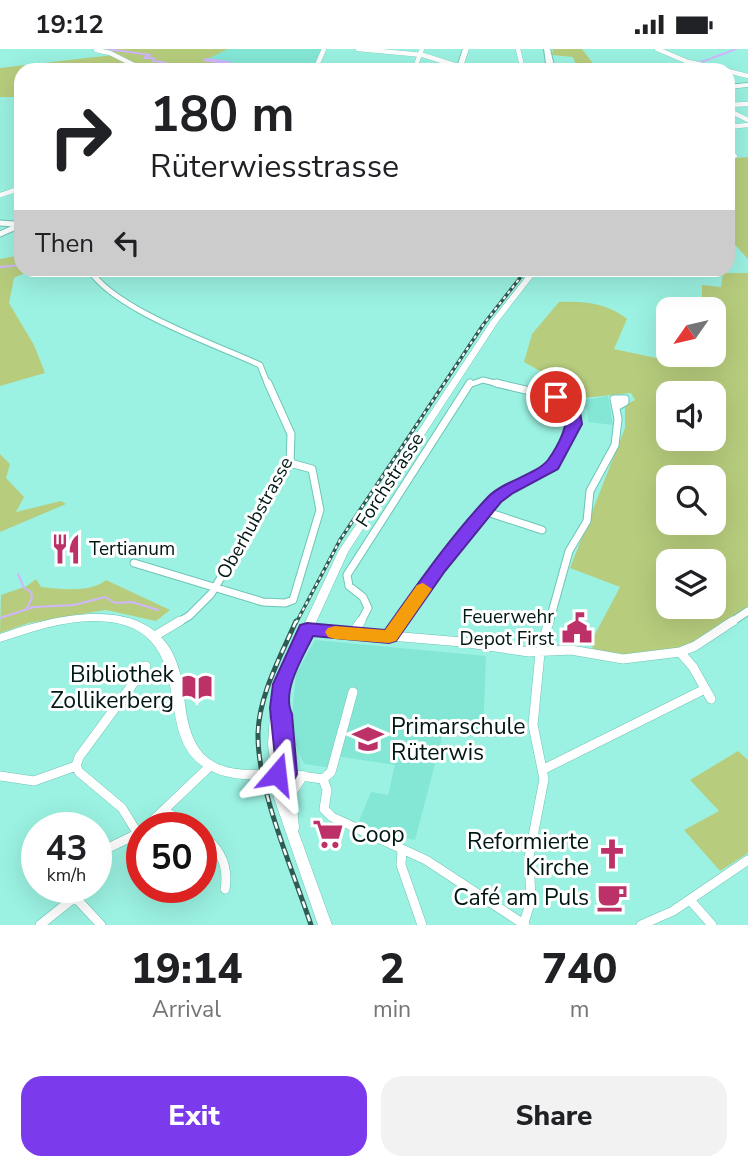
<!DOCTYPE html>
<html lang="en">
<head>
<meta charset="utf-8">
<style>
	body { margin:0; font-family:"Nunito Sans",sans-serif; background:#f2f2f2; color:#202124; height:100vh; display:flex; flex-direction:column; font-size:26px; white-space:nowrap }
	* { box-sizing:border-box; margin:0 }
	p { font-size:23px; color:#757577 }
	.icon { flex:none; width:38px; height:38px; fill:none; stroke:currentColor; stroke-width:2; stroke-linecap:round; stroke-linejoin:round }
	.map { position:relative; height:876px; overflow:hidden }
	.sheet { display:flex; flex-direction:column; background:#fff; flex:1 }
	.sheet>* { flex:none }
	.banner { position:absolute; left:14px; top:14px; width:721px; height:214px; border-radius:21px; box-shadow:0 7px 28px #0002; background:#fff; color:#202124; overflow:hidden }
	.needle { width:46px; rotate:236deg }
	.controls { position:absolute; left:656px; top:248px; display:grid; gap:14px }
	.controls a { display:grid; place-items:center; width:70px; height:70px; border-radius:14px; background:#fff; box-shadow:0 7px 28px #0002; font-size:35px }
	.speed { position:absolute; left:21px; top:763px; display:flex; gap:14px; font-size:35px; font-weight:700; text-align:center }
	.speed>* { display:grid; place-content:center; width:91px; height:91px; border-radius:50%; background:#fff; box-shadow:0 7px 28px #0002; line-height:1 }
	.speed small { font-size:18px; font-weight:400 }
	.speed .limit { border:10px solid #d22; background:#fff; color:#111 }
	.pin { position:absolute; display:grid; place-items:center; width:60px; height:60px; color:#fff; margin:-30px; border:4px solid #fff; border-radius:50%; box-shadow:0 2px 7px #0007 }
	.me { position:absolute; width:77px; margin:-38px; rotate:17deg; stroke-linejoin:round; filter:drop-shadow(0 0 5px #0008) }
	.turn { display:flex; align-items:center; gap:24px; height:147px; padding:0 21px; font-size:32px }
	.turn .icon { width:91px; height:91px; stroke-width:2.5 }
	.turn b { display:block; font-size:49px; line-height:60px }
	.then { display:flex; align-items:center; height:66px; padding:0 21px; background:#0003; gap:14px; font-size:26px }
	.eta { display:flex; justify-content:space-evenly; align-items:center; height:119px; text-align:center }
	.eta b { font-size:42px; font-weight:800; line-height:49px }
	.cta { display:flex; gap:14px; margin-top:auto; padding:14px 21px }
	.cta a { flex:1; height:80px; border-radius:21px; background:#7c3aed; color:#fff; font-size:28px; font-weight:800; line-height:80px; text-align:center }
	.cta a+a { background:#f2f2f2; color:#202124 }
	.status { display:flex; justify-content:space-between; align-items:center; height:49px; padding:0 35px; background:#fff; direction:ltr }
	.status svg { height:19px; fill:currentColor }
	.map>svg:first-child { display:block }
	.built { fill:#84e7d6 }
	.green { fill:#b7cd7d; fill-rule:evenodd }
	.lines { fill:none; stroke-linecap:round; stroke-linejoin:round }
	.stream { stroke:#d1b6fe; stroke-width:2 }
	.river { fill:#d1b6fe; fill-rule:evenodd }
	.street-far3-casing { stroke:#6dc4b5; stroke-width:5 }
	.street-far2-casing { stroke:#6dc4b5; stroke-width:7 }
	.street-far1-casing { stroke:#6dc4b5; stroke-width:9 }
	.street-casing { stroke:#6dc4b5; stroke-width:10 }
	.secondary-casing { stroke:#6dc4b5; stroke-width:1 }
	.highway-casing { stroke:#6dc4b5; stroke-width:2 }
	.street-far3 { stroke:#fff; stroke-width:4.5 }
	.street-far2 { stroke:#fff; stroke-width:5 }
	.street-far1 { stroke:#fff; stroke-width:7 }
	.street { stroke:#fff; stroke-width:9 }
	.secondary { fill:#fff; fill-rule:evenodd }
	.highway { fill:#fff; fill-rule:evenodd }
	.rail-far1-casing { stroke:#305b53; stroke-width:3.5 }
	.rail-casing { stroke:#305b53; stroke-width:5 }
	.rail-far1 { stroke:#fff; stroke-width:2; stroke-dasharray:3.5; stroke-linecap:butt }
	.rail { stroke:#fff; stroke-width:2.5; stroke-dasharray:7; stroke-linecap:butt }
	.route { fill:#7c3aed; stroke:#51269a; stroke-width:2 }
	.slow { fill:#f59e0b }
	.labels { text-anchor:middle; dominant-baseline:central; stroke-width:6; stroke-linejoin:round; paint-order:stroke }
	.street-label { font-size:19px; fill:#001814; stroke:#fff }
	.poi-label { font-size:19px; fill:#001814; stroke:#fff; text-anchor:start }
	.near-poi-label { font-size:23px; fill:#001814; stroke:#fff; text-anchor:end }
</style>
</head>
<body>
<div class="status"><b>19:12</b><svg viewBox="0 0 49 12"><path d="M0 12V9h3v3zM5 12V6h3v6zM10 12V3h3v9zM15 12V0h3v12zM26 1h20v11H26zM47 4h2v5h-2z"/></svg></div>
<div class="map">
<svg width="748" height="876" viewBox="0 0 748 876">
	<rect width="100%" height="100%" fill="#9bf2e2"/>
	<path class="built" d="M227 0H324L315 21H270L203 11Z
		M608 347 613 376 588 373 587 360 582 359 579 352Z
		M315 591 486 607 483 688 443 685 415 791 384 785 359 772 371 743 388 746 395 716 335 707 332 719 304 715 294 692 292 666 296 625Z"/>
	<path class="green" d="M94 0H228L205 11 273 21H21V48H0V19L113 6Z
		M553 0H582L598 21H578L573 8 552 6Z
		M748 108V210L728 188V110Z
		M21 200V220L31 221 14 229 9 254 34 296 45 324 0 337V210L16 207Z
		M723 224H748V562L695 597 655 608 593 604 592 591 620 538 570 519 625 379V356L635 351 631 344 574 350 543 344 547 326 524 313 532 285 559 253C585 252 607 254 627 270L614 300 684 315 701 313V306H714V261H702V236L721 238ZM668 345H714V390H668ZM668 429H714V474H668ZM668 513H714V558H668Z
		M0 405 10 415 6 429 24 448 16 463 61 452 66 455 0 483Z
		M36 530 41 538C60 540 91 544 106 531L170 561 156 572 106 561 29 574 0 584 1 546 27 537Z
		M738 702 748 711V804L720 822 684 781 719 762 690 731Z"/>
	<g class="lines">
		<path class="stream" d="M107 0 150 6 144 9H154L153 12 163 13 178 21
			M712 9 736 0
			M701 13 710 10
			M677 21 694 17
			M0 218 21 216
			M18 525 24 539 31 543 32 549 27 559
			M0 569 34 558 74 556 105 548 115 554 132 553 158 561"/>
		<path class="river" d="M206 9 229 12 232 14 229 16 204 12 203 11Z"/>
		<g class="street-far3-casing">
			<path id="street-far3" d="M358 0 423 6 470 21
				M518 0 523 21
				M657 0 688 13 727 21
				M96 1 110 4 144 21
				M315 21 324 0
				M414 21 422 0
				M728 22 748 27
				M728 56 748 55
				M728 61 748 71
				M728 78 748 76
				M728 100 735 107 728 110
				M0 146 21 139"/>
		</g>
		<g class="street-far2-casing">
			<path id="street-far2" d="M0 174 14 175 21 180
				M0 185 18 177
				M89 220C114 261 215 295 260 316L268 336
				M469 336 483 331 503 336"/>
		</g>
		<g class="street-far1-casing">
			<path id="street-far1" d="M484 462 542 481
				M134 514 263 553 285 554 293 551 320 461 312 420 290 414
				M177 574 189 567 211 545 290 414 291 385 268 334
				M360 574 368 559 363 548 349 537 347 526 470 334
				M399 574 484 462 507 440 552 417 575 375 574 360 556 348 496 334
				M549 574 569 502 587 472 590 442 615 396 618 370 614 350H625V353L616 358
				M730 574 748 562"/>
		</g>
		<g class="street-casing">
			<path id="street" d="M307 580 462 593 529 603 571 601 623 610 680 603 695 597 733 572
				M352 585 361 572
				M153 588 180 572
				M389 588 400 572
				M680 603 693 618 711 650
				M76 717 79 723 122 759 138 785
				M544 720 705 640
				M286 725 323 730 327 741 324 760 332 768 426 811 525 876
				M0 727 34 732 76 717 79 708 146 617
				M323 730 331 723 353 643
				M165 762 191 779
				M145 779 210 717
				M201 785C220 799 229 816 225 840
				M402 800 401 816 422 876
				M96 805 139 784
				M75 848 101 876
				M690 851 712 876
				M524 874 531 851 529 808 544 730 533 676 540 604 549 572
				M40 876 75 848
				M641 876 673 862 748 811"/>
		</g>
		<g class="secondary-casing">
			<path id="secondary" d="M463 0H469L462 21H456Z
				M748 34V38L728 40V36Z
				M532 220H539L498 273 348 503 288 635 284 657 293 730C298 724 300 720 307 723L309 726 296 746 299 779 298 782 332 876H318L274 749 272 730C251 731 228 731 209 721 157 694 188 621 144 586 130 575 112 572 94 572 61 572 31 583 0 593V585C59 564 159 540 180 624 187 652 183 688 208 709 226 723 250 721 271 720L268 695 270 666 276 635 338 503 491 272Z"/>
		</g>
		<g class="highway-casing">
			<path id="highway" d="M544 0H550L555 21H547Z"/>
		</g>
		<use href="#street-far3" class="street-far3"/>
		<use href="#street-far2" class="street-far2"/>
		<use href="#street-far1" class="street-far1"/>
		<use href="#street" class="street"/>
		<use href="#secondary" class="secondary"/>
		<use href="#highway" class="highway"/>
		<g class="rail-far1-casing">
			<path id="rail-far1" d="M296 574 340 491 483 276 527 220"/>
		</g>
		<g class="rail-casing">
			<path id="rail" d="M296 572C281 607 259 646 258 684 257 741 293 821 311 876"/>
		</g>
		<use href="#rail-far1" class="rail-far1"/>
		<use href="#rail" class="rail"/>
	</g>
	<path class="route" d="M556 343 579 357 582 375 558 420 513 444 501 453 445 522 396 592 389 594 313 587C303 608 281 642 292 665L297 725 294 731 277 733 270 731 267 725 270 720 276 718 270 659 273 635 300 576 307 574 385 581C417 536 450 488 488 448 503 432 536 426 548 411 558 397 567 379 567 362L549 348Z"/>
	<path class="slow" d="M423 534 432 540 396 592 389 594 335 590 328 588 325 583 328 579 335 577 385 581 417 536Z"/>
	<defs>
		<g id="restaurant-bare" transform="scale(2.415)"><path d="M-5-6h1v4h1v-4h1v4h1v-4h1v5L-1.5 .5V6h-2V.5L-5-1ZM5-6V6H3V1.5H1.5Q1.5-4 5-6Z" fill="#bd3169" stroke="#fff" stroke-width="2.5" paint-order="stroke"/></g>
		<g id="civic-bare" transform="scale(2.415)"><path d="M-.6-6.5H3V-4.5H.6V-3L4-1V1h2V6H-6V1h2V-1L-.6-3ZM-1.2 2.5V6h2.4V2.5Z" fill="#bd3169" stroke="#fff" stroke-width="2.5" paint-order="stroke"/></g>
		<g id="library-bare" transform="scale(2.415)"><path d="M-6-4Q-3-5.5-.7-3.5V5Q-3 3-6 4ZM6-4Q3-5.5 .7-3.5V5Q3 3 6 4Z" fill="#bd3169" stroke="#fff" stroke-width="2.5" paint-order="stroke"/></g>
		<g id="school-bare" transform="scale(2.415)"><path d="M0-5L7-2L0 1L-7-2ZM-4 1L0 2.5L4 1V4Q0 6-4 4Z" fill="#bd3169" stroke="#fff" stroke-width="2.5" paint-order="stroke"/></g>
		<g id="supermarket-bare" transform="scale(2.415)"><path d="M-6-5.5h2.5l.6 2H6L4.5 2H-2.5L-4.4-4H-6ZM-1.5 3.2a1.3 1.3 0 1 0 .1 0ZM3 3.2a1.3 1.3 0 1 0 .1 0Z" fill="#bd3169" stroke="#fff" stroke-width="2.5" paint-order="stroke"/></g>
		<g id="church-bare" transform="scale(2.415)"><path d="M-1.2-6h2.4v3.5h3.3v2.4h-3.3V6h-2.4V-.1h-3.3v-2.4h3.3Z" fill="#bd3169" stroke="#fff" stroke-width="2.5" paint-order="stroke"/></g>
		<g id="cafe-bare" transform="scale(2.415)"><path d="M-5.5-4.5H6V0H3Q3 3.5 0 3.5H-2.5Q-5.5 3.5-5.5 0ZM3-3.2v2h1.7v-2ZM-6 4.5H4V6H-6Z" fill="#bd3169" stroke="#fff" stroke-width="2.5" paint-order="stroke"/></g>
	</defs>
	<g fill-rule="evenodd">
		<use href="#restaurant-bare" x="66" y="500"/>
		<use href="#civic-bare" x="577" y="579"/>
		<use href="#library-bare" x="197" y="638"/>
		<use href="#school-bare" x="368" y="690"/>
		<use href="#supermarket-bare" x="328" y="785"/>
		<use href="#church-bare" x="612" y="805"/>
		<use href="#cafe-bare" x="612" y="848"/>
	</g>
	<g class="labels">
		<g class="street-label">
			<text transform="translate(390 431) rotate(-57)">Forchstrasse</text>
			<text transform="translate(255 469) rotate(-61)">Oberhubstrasse</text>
		</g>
		<g class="poi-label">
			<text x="89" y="500">Tertianum</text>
			<text x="554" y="568" text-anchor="end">Feuerwehr<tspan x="554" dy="22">Depot First</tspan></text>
		</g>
		<g class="near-poi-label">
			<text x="174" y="625">Bibliothek<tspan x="174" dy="26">Zollikerberg</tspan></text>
			<text x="391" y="677" text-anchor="start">Primarschule<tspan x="391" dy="26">Rüterwis</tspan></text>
			<text x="351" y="785" text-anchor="start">Coop</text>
			<text x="589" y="792">Reformierte<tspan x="589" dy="26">Kirche</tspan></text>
			<text x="589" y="848">Café am Puls</text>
		</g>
	</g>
</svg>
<div class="controls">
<a><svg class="needle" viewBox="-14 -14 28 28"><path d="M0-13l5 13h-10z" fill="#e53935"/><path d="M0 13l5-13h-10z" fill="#757577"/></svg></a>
<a><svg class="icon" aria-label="sound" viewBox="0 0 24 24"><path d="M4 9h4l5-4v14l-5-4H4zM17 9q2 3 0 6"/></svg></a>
<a><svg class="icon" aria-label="search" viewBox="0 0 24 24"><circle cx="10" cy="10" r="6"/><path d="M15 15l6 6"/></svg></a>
<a><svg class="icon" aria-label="layers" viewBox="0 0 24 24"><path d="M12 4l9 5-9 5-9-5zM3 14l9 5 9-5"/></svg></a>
</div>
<div class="speed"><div>43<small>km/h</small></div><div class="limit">50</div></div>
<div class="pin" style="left:556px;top:348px;background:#d93025"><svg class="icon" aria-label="arrive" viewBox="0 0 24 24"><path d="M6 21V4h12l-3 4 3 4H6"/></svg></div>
<svg class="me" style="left:277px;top:725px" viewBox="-20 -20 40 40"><path d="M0-17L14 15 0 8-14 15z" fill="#7c3aed" stroke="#fff" stroke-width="4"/></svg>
<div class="banner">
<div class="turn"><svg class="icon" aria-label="right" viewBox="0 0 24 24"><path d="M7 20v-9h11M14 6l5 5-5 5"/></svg><div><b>180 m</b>Rüterwiesstrasse</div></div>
<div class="then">Then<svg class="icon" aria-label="left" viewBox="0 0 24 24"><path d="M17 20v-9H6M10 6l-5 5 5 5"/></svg></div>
</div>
</div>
<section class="sheet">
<div class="eta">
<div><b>19:14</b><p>Arrival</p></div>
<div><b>2</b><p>min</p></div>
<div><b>740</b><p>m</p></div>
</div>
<div class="cta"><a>Exit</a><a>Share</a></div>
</section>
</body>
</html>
